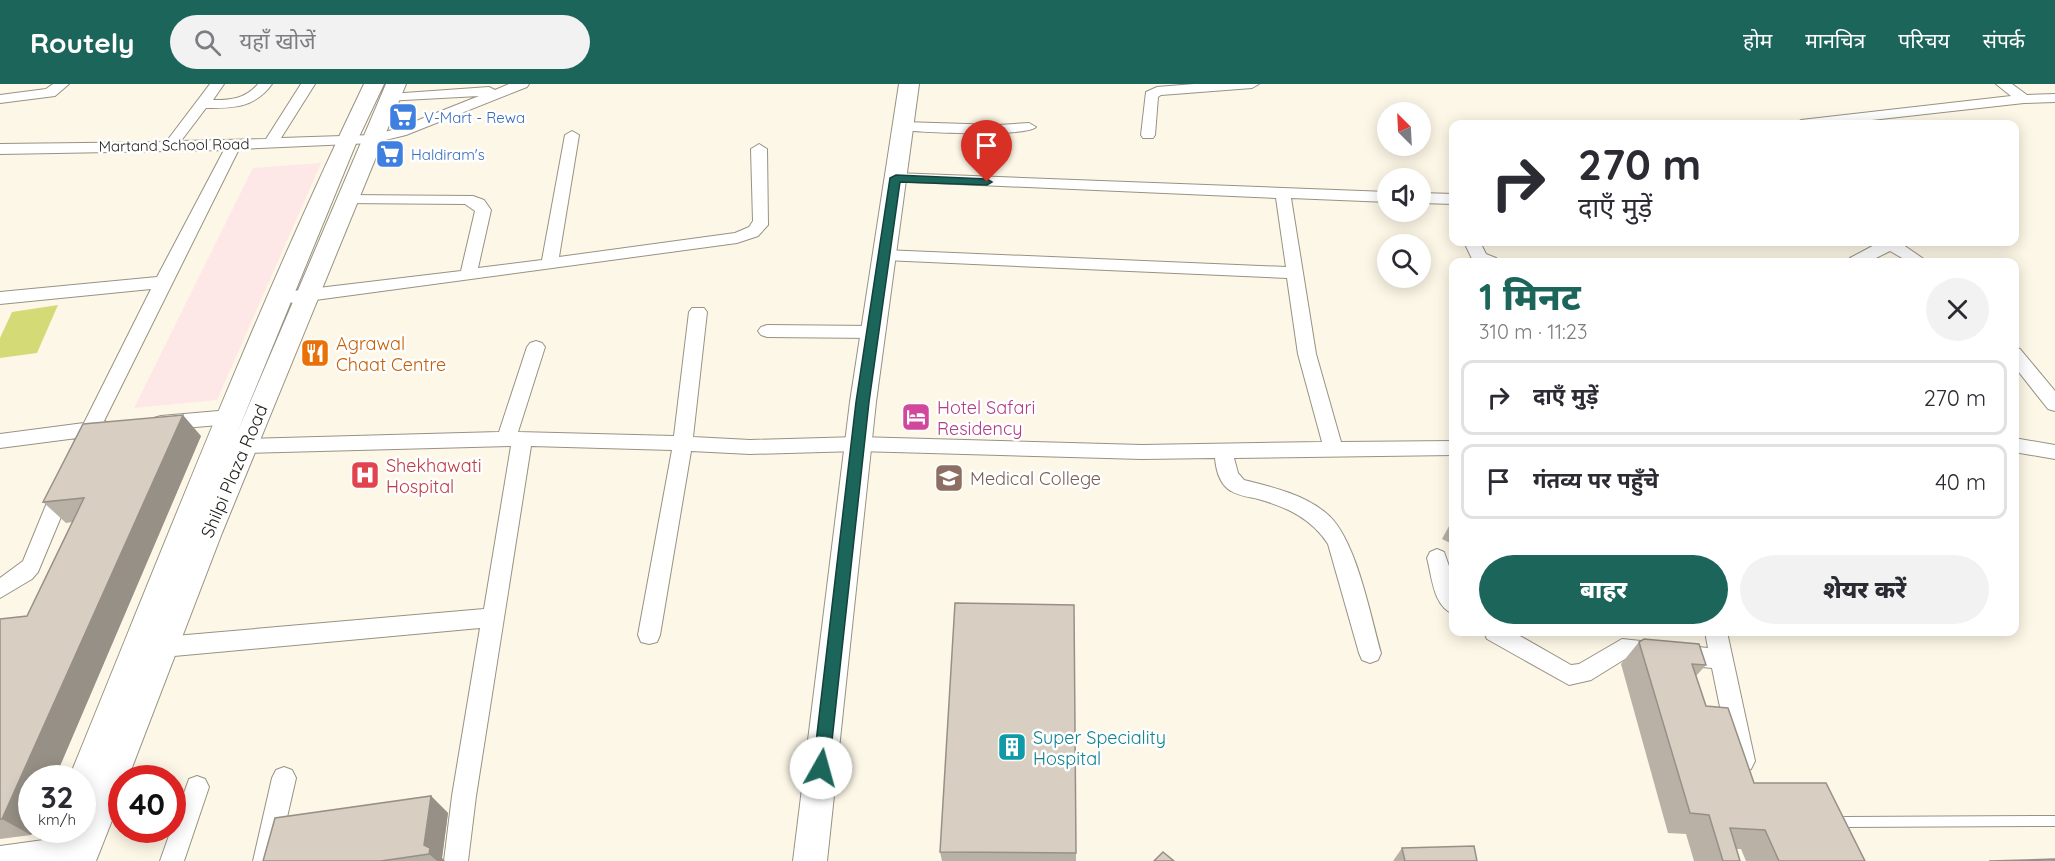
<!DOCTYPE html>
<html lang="hi">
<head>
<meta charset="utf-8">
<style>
	body { margin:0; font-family:Quicksand,"Noto Sans Devanagari",sans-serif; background:#f2f2f3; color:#2b2b33; height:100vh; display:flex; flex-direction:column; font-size:22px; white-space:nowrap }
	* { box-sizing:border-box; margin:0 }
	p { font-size:20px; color:#7c7c81 }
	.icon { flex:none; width:33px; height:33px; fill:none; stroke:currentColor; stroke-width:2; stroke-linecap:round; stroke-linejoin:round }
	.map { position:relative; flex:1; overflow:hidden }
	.side { position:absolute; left:1449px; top:174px; width:570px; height:378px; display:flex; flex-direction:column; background:#fff; border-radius:12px; box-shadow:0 3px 15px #0003 }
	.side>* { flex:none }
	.guide { position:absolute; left:1449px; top:36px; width:570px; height:126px; border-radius:12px; box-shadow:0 3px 15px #0003; background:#fff; color:#2b2b33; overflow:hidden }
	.needle { width:39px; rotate:336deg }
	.controls { position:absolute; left:1377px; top:18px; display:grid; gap:12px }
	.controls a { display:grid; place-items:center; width:54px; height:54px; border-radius:50%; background:#fff; box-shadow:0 3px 15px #0003; font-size:30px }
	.speed { position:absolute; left:18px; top:681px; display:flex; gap:12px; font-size:30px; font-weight:700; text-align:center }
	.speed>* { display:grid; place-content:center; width:78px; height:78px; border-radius:50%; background:#fff; box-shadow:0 3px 15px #0003; line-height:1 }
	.speed small { font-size:15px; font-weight:400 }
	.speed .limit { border:9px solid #d22; background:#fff; color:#111 }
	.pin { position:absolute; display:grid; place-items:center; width:51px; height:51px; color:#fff; margin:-62px -26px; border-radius:50% 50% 50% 0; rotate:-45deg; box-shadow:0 0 6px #0007 }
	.pin .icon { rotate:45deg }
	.me { position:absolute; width:66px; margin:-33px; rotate:7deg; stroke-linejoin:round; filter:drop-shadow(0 0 4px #0008) }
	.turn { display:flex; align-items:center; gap:21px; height:126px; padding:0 30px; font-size:27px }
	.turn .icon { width:78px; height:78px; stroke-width:2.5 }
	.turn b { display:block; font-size:42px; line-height:51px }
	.round { display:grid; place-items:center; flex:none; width:63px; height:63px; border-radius:32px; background:#f2f2f3 }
	.overview { display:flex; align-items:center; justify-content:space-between; height:102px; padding:0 30px }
	h1 { font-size:36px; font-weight:800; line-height:45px; color:#1c655b }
	.cta { display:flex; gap:12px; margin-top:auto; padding:12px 30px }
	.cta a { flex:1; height:69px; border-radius:36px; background:#1c655b; color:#fff; font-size:24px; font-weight:800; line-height:69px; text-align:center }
	.cta a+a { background:#f2f2f3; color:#2b2b33 }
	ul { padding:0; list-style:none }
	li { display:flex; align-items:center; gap:18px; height:75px; margin:0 12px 9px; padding:0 18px; border:3px solid #e1e1e2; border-radius:12px }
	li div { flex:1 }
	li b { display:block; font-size:22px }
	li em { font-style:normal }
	header { display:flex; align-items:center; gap:36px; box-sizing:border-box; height:84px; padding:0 30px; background:#1c655b; color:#fff }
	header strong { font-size:28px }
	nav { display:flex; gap:33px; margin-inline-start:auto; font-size:21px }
	.search { width:420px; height:54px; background:#f2f2f3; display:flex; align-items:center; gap:15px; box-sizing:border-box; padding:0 21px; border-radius:33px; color:#7c7c81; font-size:22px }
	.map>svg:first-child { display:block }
	.commercial { fill:#fde7e7 }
	.green { fill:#d4da76 }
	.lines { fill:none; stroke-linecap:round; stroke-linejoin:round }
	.lane-casing { stroke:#989284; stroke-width:12 }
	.street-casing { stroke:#989284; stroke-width:2 }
	.secondary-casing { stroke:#989284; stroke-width:2 }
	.lane { stroke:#fff; stroke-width:10 }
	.street { fill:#fff; fill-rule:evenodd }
	.secondary { fill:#fff; fill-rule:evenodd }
	.wall { fill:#bab1a6 }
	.shaded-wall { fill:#979087 }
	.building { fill:#d8cec1; stroke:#979087; stroke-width:1.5 }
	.route { fill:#1c655b; stroke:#12423b; stroke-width:1.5 }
	.labels { text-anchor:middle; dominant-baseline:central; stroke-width:5; stroke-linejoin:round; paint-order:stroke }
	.far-shop-label { font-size:15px; fill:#366cbe; stroke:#fff; text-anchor:start }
	.far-street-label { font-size:15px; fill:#1d1b16; stroke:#fff }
	.food-label { font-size:18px; fill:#c56008; stroke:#fff; text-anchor:start }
	.hotel-label { font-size:18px; fill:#b23c85; stroke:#fff; text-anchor:start }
	.health-label { font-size:18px; fill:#be3a42; stroke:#fff; text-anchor:start }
	.street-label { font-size:18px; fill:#1d1b16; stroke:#fff }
	.education-label { font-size:18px; fill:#785e54; stroke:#fff; text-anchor:start }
	.culture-label { font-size:18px; fill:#0d838f; stroke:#fff; text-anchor:start }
</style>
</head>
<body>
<header>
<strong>Routely</strong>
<div class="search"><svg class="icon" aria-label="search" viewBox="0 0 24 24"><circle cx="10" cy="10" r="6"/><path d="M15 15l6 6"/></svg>यहाँ खोजें</div>
<nav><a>होम</a><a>मानचित्र</a><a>परिचय</a><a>संपर्क</a></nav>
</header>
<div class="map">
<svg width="2055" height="777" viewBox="0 0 2055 777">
	<rect width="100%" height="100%" fill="#fdf7e7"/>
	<path class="commercial" d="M321 79 217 316 134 324 253 84Z"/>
	<path class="green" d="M58 221 37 269 0 274V254L12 228Z"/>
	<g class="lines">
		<g class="lane-casing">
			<path id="lane" d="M1845 738 2055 737"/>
		</g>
		<g class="street-casing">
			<path id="street" d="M53 0H69L55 12 0 19V11L46 5Z
				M210 0H224L213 16C231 16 245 15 258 0H272C255 24 233 24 206 24L181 57 266 55 301 0H315L281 54 373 51 396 45 479 12 385 17 383 14 390 10 489 3 495 6 509 0H529L527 3 406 51 373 59 239 65 104 337 109 339 111 344 109 349 97 352 90 366 83 368 76 366 73 361 77 354 0 364V350L84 339 151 205 0 220V208L157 193 224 66 0 70V60L166 58Z
				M1194 0H1259L1252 4 1161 11 1158 13 1155 51 1153 54H1143L1141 51 1146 8 1157 3Z
				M1996 0H2012L2027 11 2055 10V18L2024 19 1836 40H1794L1801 36 2011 12Z
				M903 38 999 41 1029 39 1036 43C1028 53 915 49 898 45L896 42Z
				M572 47 579 51 559 173 735 149 749 143 753 137 751 65 759 60 767 65 768 141 758 152 737 159 293 219 287 217 284 213 287 209 293 207 461 187 475 127 465 120 342 119 340 116 348 111 473 112 484 116 491 126 478 184 542 176 565 51Z
				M895 89 1388 108V118L1291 114 1316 270 1341 358 1454 357V371L1234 374 1238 389 1244 396C1272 403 1303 410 1326 429 1356 453 1370 531 1381 569L1378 576 1370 579 1362 576 1359 569 1328 460C1312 435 1287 423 1258 415 1250 413 1239 412 1231 407 1220 401 1216 386 1215 374L1142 375 858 367 750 370 691 367 660 551 657 558 649 560 641 558 638 551 672 366 531 362 476 712 468 777H444L452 712 480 544 163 573 155 570 152 563 155 556 163 553 484 525 511 362 244 369 237 367 234 362 237 357 244 355 499 348 527 263 530 259 536 257 542 259 545 263 518 348 674 352 689 228 692 224H704L707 228 693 353 750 356 858 353 1142 361 1322 358 1298 270 1287 194 884 176 878 175 876 171 878 167 884 166 1286 183 1276 114 890 97 887 94Z
				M1420 109 1454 110V120L1420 119Z
				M1464 158H1480L1486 170 1496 174 1498 178 1473 177Z
				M1880 158H1899L1928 178H1909L1890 167 1868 178H1848L1850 174Z
				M767 241 873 242 879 244 882 248 879 252 873 254 767 253 761 251 758 247 761 243Z
				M2014 263 2020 265 2055 307V327L2048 325 2014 282Z
				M230 326 237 328 239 333 237 338 230 340 161 346 154 344 152 339 154 334 161 332Z
				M2014 354 2055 361V375L2014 368Z
				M63 396 70 399 73 404 38 488 32 495 0 514V494L23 477 53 404 56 399Z
				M1437 465 1444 468 1454 496V530C1433 523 1432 492 1427 474L1430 468Z
				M1484 548H1513L1571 581 1579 580 1622 555 1708 564 1705 548H1727L1755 677 1751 685 1743 688 1735 685 1731 677 1712 584 1625 575 1591 596 1569 601 1487 555Z
				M284 683 292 686 296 694 277 777H253L272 694 276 686Z
				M197 692 205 695 209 703 184 777H160L189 695Z
				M58 754 67 757 70 766 67 775 61 777H0V762Z"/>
		</g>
		<g class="secondary-casing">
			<path id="secondary" d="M364 0H384L357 57 237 349 386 0H406L222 449 128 694H122V711L96 777H36L49 746H82V726L85 718 82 720V694H69C164 462 255 226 364 0Z
				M899 0H919L876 318 827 777H793L850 318Z"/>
		</g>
		<use href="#lane" class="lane"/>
		<use href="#street" class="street"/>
		<use href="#secondary" class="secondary"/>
	</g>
	<path class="wall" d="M201 352 32 746H34L31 751 0 755V535L27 532 72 438 66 439 43 418Z
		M1454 433V461L1442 455Z
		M1639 558 1706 581 1696 592 1706 622 1754 699 1865 777H1746L1741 765H1736L1740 777H1694L1686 750 1668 749 1621 580Z
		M431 712 448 729 442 774 445 777H263Z
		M1402 764 1477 777H1393Z
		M940 768 1076 769V777H942Z"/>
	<path class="shaded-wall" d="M183 331 201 352 55 694H32V746H34L31 751 2 735Z
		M431 712 448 729 442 774 445 777H437L429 770 424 761Z"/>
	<path class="building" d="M183 331 2 735H0V535L27 532 84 414 43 418 83 340Z
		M955 519 1074 521 1076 769 940 768Z
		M1644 555 1699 560 1706 581 1692 580 1706 622 1728 624 1754 699H1826L1865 777H1779L1765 746 1730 744 1740 777H1723L1709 731 1690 729 1639 558Z
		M431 712 424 761 430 764 429 770 381 777H263L275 734Z
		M1474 762 1477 777H1405L1402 764Z
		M1163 768 1174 777H1154Z
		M2055 775V777H1989Z"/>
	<path class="route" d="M896 91 987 95 992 98 987 101 900 98 869 318 829 684 827 690 821 692 815 690 813 684 856 318 890 94Z"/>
	<defs>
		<g id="supermarket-square" transform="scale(1.5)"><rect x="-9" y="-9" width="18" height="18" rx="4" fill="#3f7fe0" stroke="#fff"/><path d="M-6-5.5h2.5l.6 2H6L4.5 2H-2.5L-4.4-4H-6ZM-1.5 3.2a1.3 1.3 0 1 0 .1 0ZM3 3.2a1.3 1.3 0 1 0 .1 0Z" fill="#fff"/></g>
		<g id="restaurant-square" transform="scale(1.5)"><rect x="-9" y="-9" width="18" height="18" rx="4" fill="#e8710a" stroke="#fff"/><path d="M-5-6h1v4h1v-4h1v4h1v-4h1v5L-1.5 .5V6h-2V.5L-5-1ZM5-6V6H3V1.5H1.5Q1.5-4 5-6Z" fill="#fff"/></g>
		<g id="hotel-square" transform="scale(1.5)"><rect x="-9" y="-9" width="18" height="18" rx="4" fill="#d1479c" stroke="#fff"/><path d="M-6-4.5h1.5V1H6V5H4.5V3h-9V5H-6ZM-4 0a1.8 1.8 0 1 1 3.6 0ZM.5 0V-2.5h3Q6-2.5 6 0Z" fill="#fff"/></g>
		<g id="hospital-square" transform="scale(1.5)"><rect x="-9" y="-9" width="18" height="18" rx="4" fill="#e0444e" stroke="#fff"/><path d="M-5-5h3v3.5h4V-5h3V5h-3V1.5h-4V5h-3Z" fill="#fff"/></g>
		<g id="university-square" transform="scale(1.5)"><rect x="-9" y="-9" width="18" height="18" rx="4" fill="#8d6e63" stroke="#fff"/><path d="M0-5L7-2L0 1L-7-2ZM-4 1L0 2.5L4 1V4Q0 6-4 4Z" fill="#fff"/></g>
		<g id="building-square" transform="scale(1.5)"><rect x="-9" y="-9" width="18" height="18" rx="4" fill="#0f9aa8" stroke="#fff"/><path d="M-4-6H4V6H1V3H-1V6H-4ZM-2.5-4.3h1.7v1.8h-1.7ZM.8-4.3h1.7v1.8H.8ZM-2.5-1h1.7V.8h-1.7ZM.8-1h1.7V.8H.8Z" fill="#fff"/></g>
	</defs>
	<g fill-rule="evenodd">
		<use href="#supermarket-square" x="403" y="33"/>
		<use href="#supermarket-square" x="390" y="70"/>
		<use href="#restaurant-square" x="315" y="269"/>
		<use href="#hotel-square" x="916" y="333"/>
		<use href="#hospital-square" x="365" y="391"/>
		<use href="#university-square" x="949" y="394"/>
		<use href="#building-square" x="1012" y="663"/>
	</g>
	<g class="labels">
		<g class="far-shop-label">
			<text x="424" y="33">V-Mart - Rewa</text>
			<text x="411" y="70">Haldiram's</text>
		</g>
		<g class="far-street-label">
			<text transform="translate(174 61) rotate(-1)">Martand School Road</text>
		</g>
		<g class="food-label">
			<text x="336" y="259">Agrawal<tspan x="336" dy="21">Chaat Centre</tspan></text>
		</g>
		<g class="hotel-label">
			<text x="937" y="323">Hotel Safari<tspan x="937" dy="21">Residency</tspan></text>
		</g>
		<g class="health-label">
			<text x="386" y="381">Shekhawati<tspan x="386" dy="21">Hospital</tspan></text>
		</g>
		<g class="street-label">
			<text transform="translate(234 387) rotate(-67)">Shilpi Plaza Road</text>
		</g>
		<g class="education-label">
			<text x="970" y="394">Medical College</text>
		</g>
		<g class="culture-label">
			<text x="1033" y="653">Super Speciality<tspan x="1033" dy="21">Hospital</tspan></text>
		</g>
	</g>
</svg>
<div class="controls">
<a><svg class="needle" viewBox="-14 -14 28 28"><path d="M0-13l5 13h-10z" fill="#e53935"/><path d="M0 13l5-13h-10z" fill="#7c7c81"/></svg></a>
<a><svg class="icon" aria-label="sound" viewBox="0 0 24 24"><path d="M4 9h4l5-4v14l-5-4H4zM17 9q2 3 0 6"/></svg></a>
<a><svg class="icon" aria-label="search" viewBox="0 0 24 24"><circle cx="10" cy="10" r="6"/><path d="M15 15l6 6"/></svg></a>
</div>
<div class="speed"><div>32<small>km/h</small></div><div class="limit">40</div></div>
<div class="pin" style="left:987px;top:98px;background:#d93025"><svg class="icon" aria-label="arrive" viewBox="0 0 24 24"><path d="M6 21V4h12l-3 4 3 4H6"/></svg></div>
<svg class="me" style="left:821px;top:684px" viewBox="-20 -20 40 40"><circle r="19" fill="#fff"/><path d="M0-13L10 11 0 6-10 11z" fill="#1c655b"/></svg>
<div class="guide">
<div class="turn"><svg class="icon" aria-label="right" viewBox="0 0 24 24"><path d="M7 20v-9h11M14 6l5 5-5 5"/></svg><div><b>270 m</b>दाएँ मुड़ें</div></div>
</div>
<section class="side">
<div class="overview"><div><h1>1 मिनट</h1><p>310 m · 11:23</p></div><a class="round"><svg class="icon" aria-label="close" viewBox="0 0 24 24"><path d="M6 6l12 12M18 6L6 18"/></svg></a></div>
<ul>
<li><svg class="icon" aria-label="right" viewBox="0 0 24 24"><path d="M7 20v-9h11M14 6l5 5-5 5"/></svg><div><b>दाएँ मुड़ें</b></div><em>270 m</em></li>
<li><svg class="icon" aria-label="arrive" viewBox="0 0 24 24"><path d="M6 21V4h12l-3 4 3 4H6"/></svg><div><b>गंतव्य पर पहुँचे</b></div><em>40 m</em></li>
</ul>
<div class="cta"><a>बाहर</a><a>शेयर करें</a></div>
</section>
</div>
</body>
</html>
